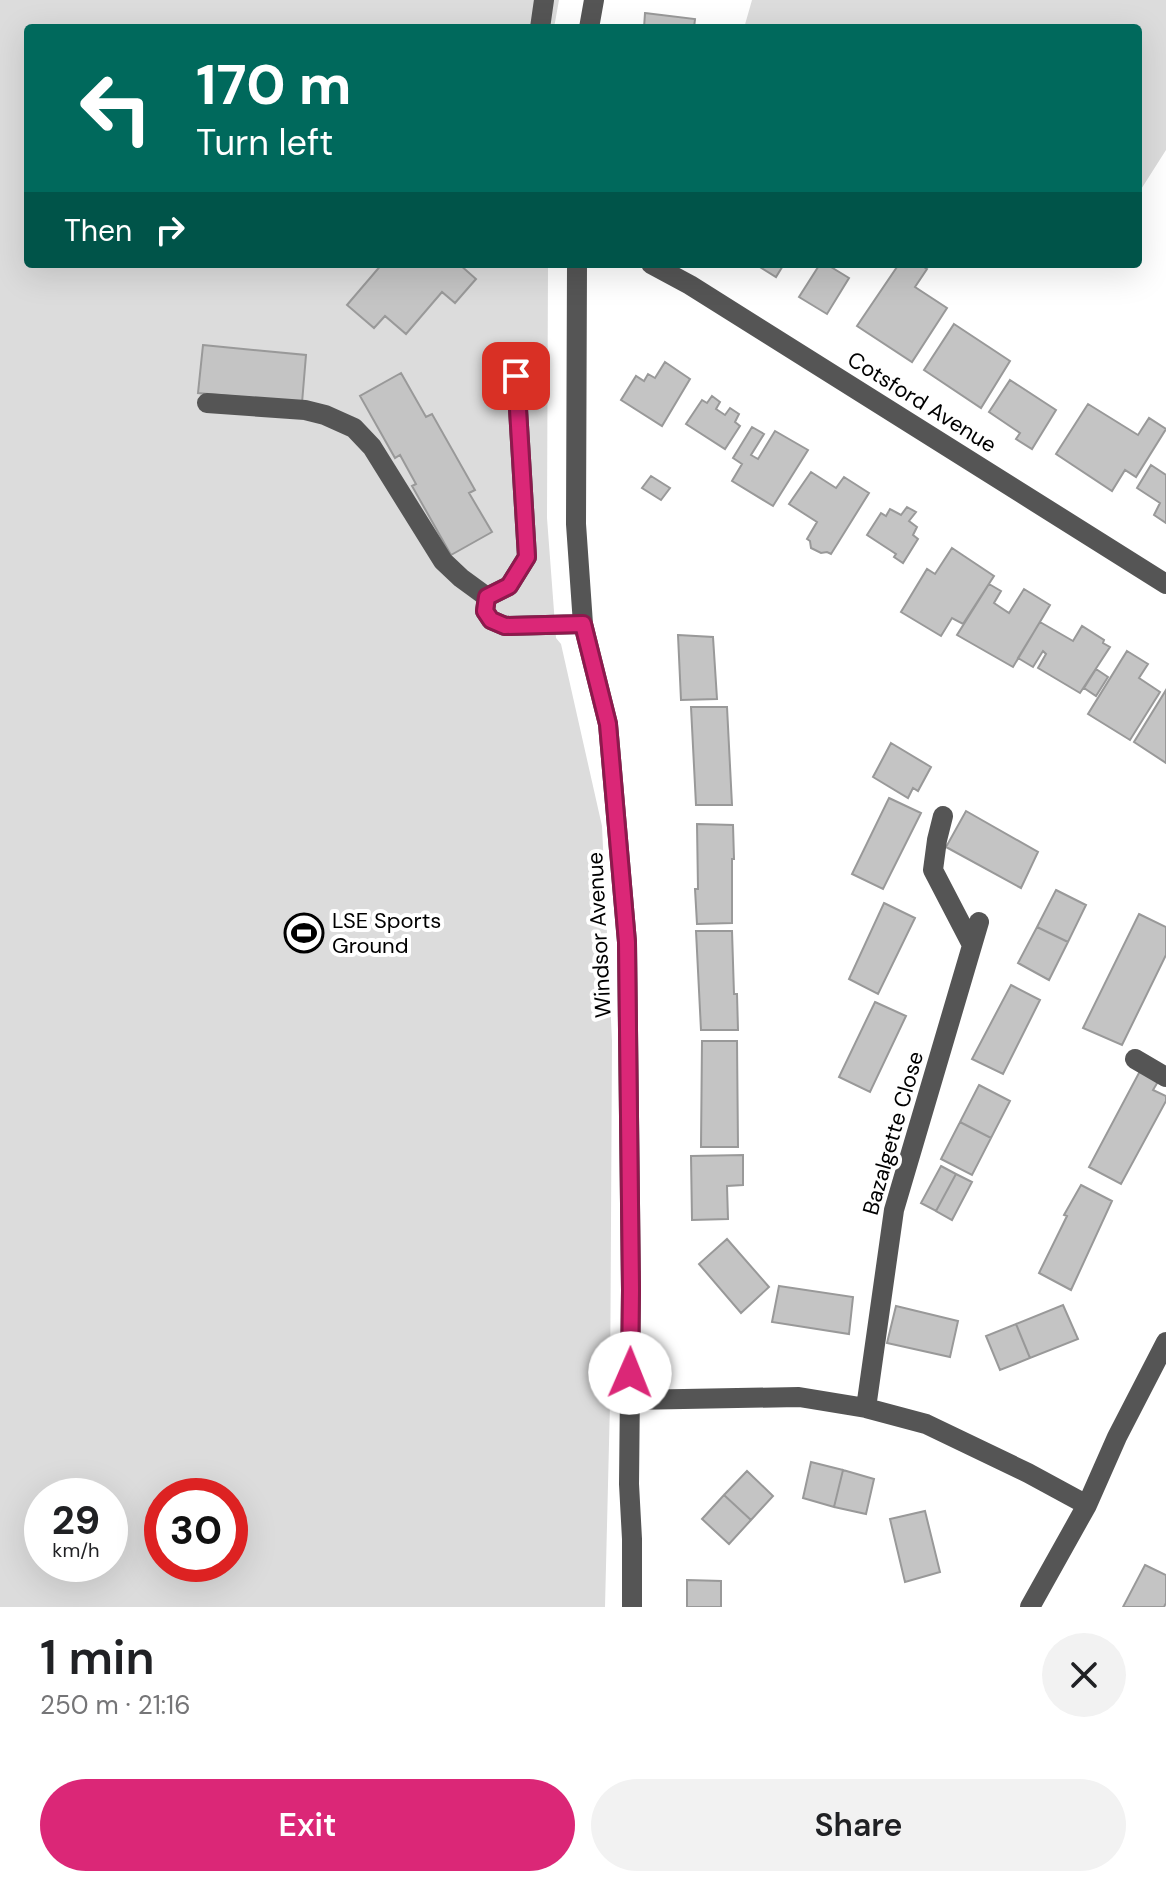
<!DOCTYPE html>
<html lang="en">
<head>
<meta charset="utf-8">
<style>
	body { margin:0; font-family:"DM Sans",sans-serif; background:#f2f2f2; color:#202124; height:100vh; display:flex; flex-direction:column; font-size:30px; white-space:nowrap }
	* { box-sizing:border-box; margin:0 }
	p { font-size:26px; color:#757577 }
	.icon { flex:none; width:44px; height:44px; fill:none; stroke:currentColor; stroke-width:2; stroke-linecap:round; stroke-linejoin:round }
	.map { position:relative; height:1607px; overflow:hidden }
	.sheet { display:flex; flex-direction:column; background:#fff; flex:1 }
	.sheet>* { flex:none }
	.guide { position:absolute; left:24px; top:24px; width:1118px; height:244px; border-radius:8px; box-shadow:0 8px 32px #0002; background:#00695c; color:#fff; overflow:hidden }
	.speed { position:absolute; left:24px; top:1478px; display:flex; gap:16px; font-size:40px; font-weight:700; text-align:center }
	.speed>* { display:grid; place-content:center; width:104px; height:104px; border-radius:50%; background:#fff; box-shadow:0 8px 32px #0002; line-height:1 }
	.speed small { font-size:20px; font-weight:400 }
	.speed .limit { border:12px solid #d22; background:#fff; color:#111 }
	.pin { position:absolute; display:grid; place-items:center; width:68px; height:68px; color:#fff; margin:-34px; border-radius:16px; box-shadow:0 4px 12px #0006 }
	.me { position:absolute; width:88px; margin:-44px; rotate:1deg; stroke-linejoin:round; filter:drop-shadow(0 0 6px #0008) }
	.turn { display:flex; align-items:center; gap:28px; height:168px; padding:0 40px; font-size:36px }
	.turn .icon { width:104px; height:104px; stroke-width:2.5 }
	.turn b { display:block; font-size:56px; line-height:68px }
	.then { display:flex; align-items:center; height:76px; padding:0 40px; background:#0003; gap:16px; font-size:30px }
	.round { display:grid; place-items:center; flex:none; width:84px; height:84px; border-radius:42px; background:#f2f2f2 }
	.headline { display:flex; align-items:center; justify-content:space-between; height:136px; padding:0 40px }
	h1 { font-size:48px; font-weight:600; line-height:60px }
	.button { display:flex; gap:16px; margin-top:auto; padding:16px 40px }
	.button a { flex:1; height:92px; border-radius:48px; background:#db2777; color:#fff; font-size:32px; font-weight:600; line-height:92px; text-align:center }
	.button a+a { background:#f2f2f2; color:#202124 }
	.map>svg:first-child { display:block }
	.green { fill:#dcdcdc; fill-rule:evenodd }
	.building { fill:#c4c4c4; stroke:#999; stroke-width:2 }
	.lines { fill:none; stroke-linecap:round; stroke-linejoin:round }
	.minor { stroke:#555; stroke-width:20 }
	.route-casing { stroke:#8e194d; stroke-width:20 }
	.route { stroke:#db2777; stroke-width:14 }
	.labels { text-anchor:middle; dominant-baseline:central; stroke-width:8; stroke-linejoin:round; paint-order:stroke }
	.street-label { font-size:22px; fill:#000; stroke:#fff }
	.poi-label { font-size:22px; fill:#000; stroke:#fff; text-anchor:start }
</style>
</head>
<body>
<div class="map">
<svg width="1166" height="1607" viewBox="0 0 1166 1607">
	<rect width="100%" height="100%" fill="#fff"/>
	<path class="green" d="M0 0H559L554 28H28V264H548L547 518 556 638 561 644 602 826 612 1041 610 1403 605 1607H0ZM42 1496H110V1564H42ZM162 1496H230V1564H162Z
		M752 0H1166V150L1138 194V28H744Z"/>
	<path class="building" d="M645 13 695 19 694 28H644Z
		M382 264H459L476 279 455 303 442 292 406 334 385 316 374 328 347 305Z
		M755 264H784L776 277Z
		M820 264H826L849 278 827 314 799 297Z
		M899 264H919L927 269 915 287 947 308 912 362 857 326Z
		M954 324 1010 361 981 408 924 370Z
		M203 345 306 355 302 403 198 393Z
		M665 362 690 379 662 426 621 400 636 376 644 381 648 374 655 378Z
		M401 373 426 417 432 414 475 490 469 493 492 532 451 555 412 486 416 484 400 455 395 458 360 396Z
		M1010 380 1056 410 1032 449 1016 439 1020 433 989 412Z
		M712 396 720 402 716 409 725 415 730 408 739 414 735 422 740 426 725 449 686 424 702 400 707 403Z
		M1088 404 1138 435 1149 418 1166 429 1136 477 1125 470 1112 491 1056 454Z
		M752 427 764 434 751 455 758 459 775 431 808 450 773 506 732 481 742 464 733 458Z
		M1151 465 1166 475V523L1154 515 1160 503 1137 488Z
		M811 472 836 488 844 477 869 493 831 554 827 552 821 553 811 548 810 541 807 539 817 522 789 504Z
		M651 476 670 488 661 500 642 488Z
		M907 507 916 512 909 521 917 527 913 535 918 539 903 563 894 557 896 554 867 535 881 513 886 516 890 509 901 515Z
		M952 548 994 576 963 624 952 618 941 636 901 612 927 569 935 574Z
		M989 584 1001 591 994 603 1009 613 1024 589 1050 605 1013 667 957 635Z
		M1040 622 1073 641 1082 626 1104 640 1103 643 1110 647 1080 693 1038 668 1046 654 1043 651 1033 667 1018 658Z
		M678 635 713 637 717 699 681 700Z
		M1127 651 1148 664 1139 678 1160 692 1130 740 1088 714Z
		M1096 669 1108 677 1096 696 1084 688Z
		M1166 690V763L1134 742Z
		M691 707H727L732 805H696Z
		M891 743 931 767 918 791 913 788 908 798 873 777Z
		M889 798 921 813 883 889 852 874Z
		M966 811 1038 852 1021 888 946 847Z
		M697 824 733 825 734 859H732V923L697 924 695 889H698Z
		M1056 890 1086 905 1068 942 1037 927Z
		M884 903 915 918 878 994 849 979Z
		M1139 914 1166 927V955L1122 1045 1083 1028Z
		M1037 927 1068 942 1049 980 1018 963Z
		M696 931H732L734 994H737L738 1030H701Z
		M1011 985 1040 1000 1003 1074 972 1059Z
		M875 1002 906 1016 870 1092 839 1077Z
		M702 1041H737L738 1147H701Z
		M1140 1071 1159 1080 1153 1090 1166 1096V1101L1121 1184 1089 1167Z
		M979 1085 1010 1101 991 1138 960 1122Z
		M960 1122 991 1138 972 1175 941 1159Z
		M743 1155V1185L727 1186 728 1219 692 1220 691 1156Z
		M941 1166 956 1174 936 1211 921 1203Z
		M956 1174 972 1182 952 1220 936 1211Z
		M1081 1185 1112 1201 1071 1290 1039 1273 1067 1216 1064 1215Z
		M727 1239 769 1287 741 1313 699 1264Z
		M779 1286 853 1297 849 1334 772 1322Z
		M1063 1305 1078 1339 1030 1358 1016 1324Z
		M896 1306 958 1321 950 1357 887 1343Z
		M1016 1324 1030 1358 1000 1370 986 1336Z
		M811 1462 843 1470 834 1507 803 1498Z
		M843 1470 874 1479 866 1514 834 1507Z
		M747 1471 773 1496 751 1520 724 1495Z
		M724 1495 751 1520 729 1544 702 1519Z
		M925 1511 940 1572 905 1582 890 1519Z
		M1145 1565 1166 1575V1603L1164 1607H1123Z
		M687 1580 721 1581V1607H687Z"/>
	<g class="lines">
		<path class="minor" d="M540 28 544 0
			M589 28 594 0
			M577 264 576 524 583 624 608 724 627 942 631 1290 629 1484 632 1539V1607
			M651 264 690 285 1166 584
			M207 403 305 410 325 415 354 428 372 447 443 561 461 578 487 597 485 611 491 620 505 626 583 624
			M487 597 509 586 527 557 516 376
			M943 816 937 840 933 870 972 945
			M1135 1059 1166 1077
			M630 1400 799 1397 866 1408 926 1424 1028 1473 1087 1505
			M866 1408 894 1210 979 922
			M1030 1607 1087 1505 1117 1437 1166 1342"/>
	</g>
	<g class="lines">
		<g class="route-casing">
			<path id="route" d="M516 376 527 557 509 586 487 597 485 611 491 620 505 626 583 624 608 724 627 942 631 1290 630 1373"/>
		</g>
		<use href="#route" class="route"/>
	</g>
	<defs>
		<g id="stadium-ring" transform="scale(2)"><circle r="9.5" fill="#fff" stroke="#000" stroke-width="1.5"/><path d="M0-5a6.5 5 0 1 0 0 10a6.5 5 0 1 0 0-10ZM-3.5-1.8h7v3.6h-7Z" fill="#000"/></g>
	</defs>
	<g fill-rule="evenodd">
		<use href="#stadium-ring" x="304" y="933"/>
	</g>
	<g class="labels">
		<g class="street-label">
			<text transform="translate(922 402) rotate(32)">Cotsford Avenue</text>
			<text transform="translate(599 935) rotate(-93)">Windsor Avenue</text>
			<text transform="translate(893 1133) rotate(-74)">Bazalgette Close</text>
		</g>
		<g class="poi-label">
			<text x="332" y="920">LSE Sports<tspan x="332" dy="25">Ground</tspan></text>
		</g>
	</g>
</svg>
<div class="speed"><div>29<small>km/h</small></div><div class="limit">30</div></div>
<div class="pin" style="left:516px;top:376px;background:#d93025"><svg class="icon" aria-label="arrive" viewBox="0 0 24 24"><path d="M6 21V4h12l-3 4 3 4H6"/></svg></div>
<svg class="me" style="left:630px;top:1373px" viewBox="-20 -20 40 40"><circle r="19" fill="#fff"/><path d="M0-13L10 11 0 6-10 11z" fill="#db2777"/></svg>
<div class="guide">
<div class="turn"><svg class="icon" aria-label="left" viewBox="0 0 24 24"><path d="M17 20v-9H6M10 6l-5 5 5 5"/></svg><div><b>170 m</b>Turn left</div></div>
<div class="then">Then<svg class="icon" aria-label="right" viewBox="0 0 24 24"><path d="M7 20v-9h11M14 6l5 5-5 5"/></svg></div>
</div>
</div>
<section class="sheet">
<div class="headline"><div><h1>1 min</h1><p>250 m · 21:16</p></div><a class="round"><svg class="icon" aria-label="close" viewBox="0 0 24 24"><path d="M6 6l12 12M18 6L6 18"/></svg></a></div>
<div class="button"><a>Exit</a><a>Share</a></div>
</section>
</body>
</html>
